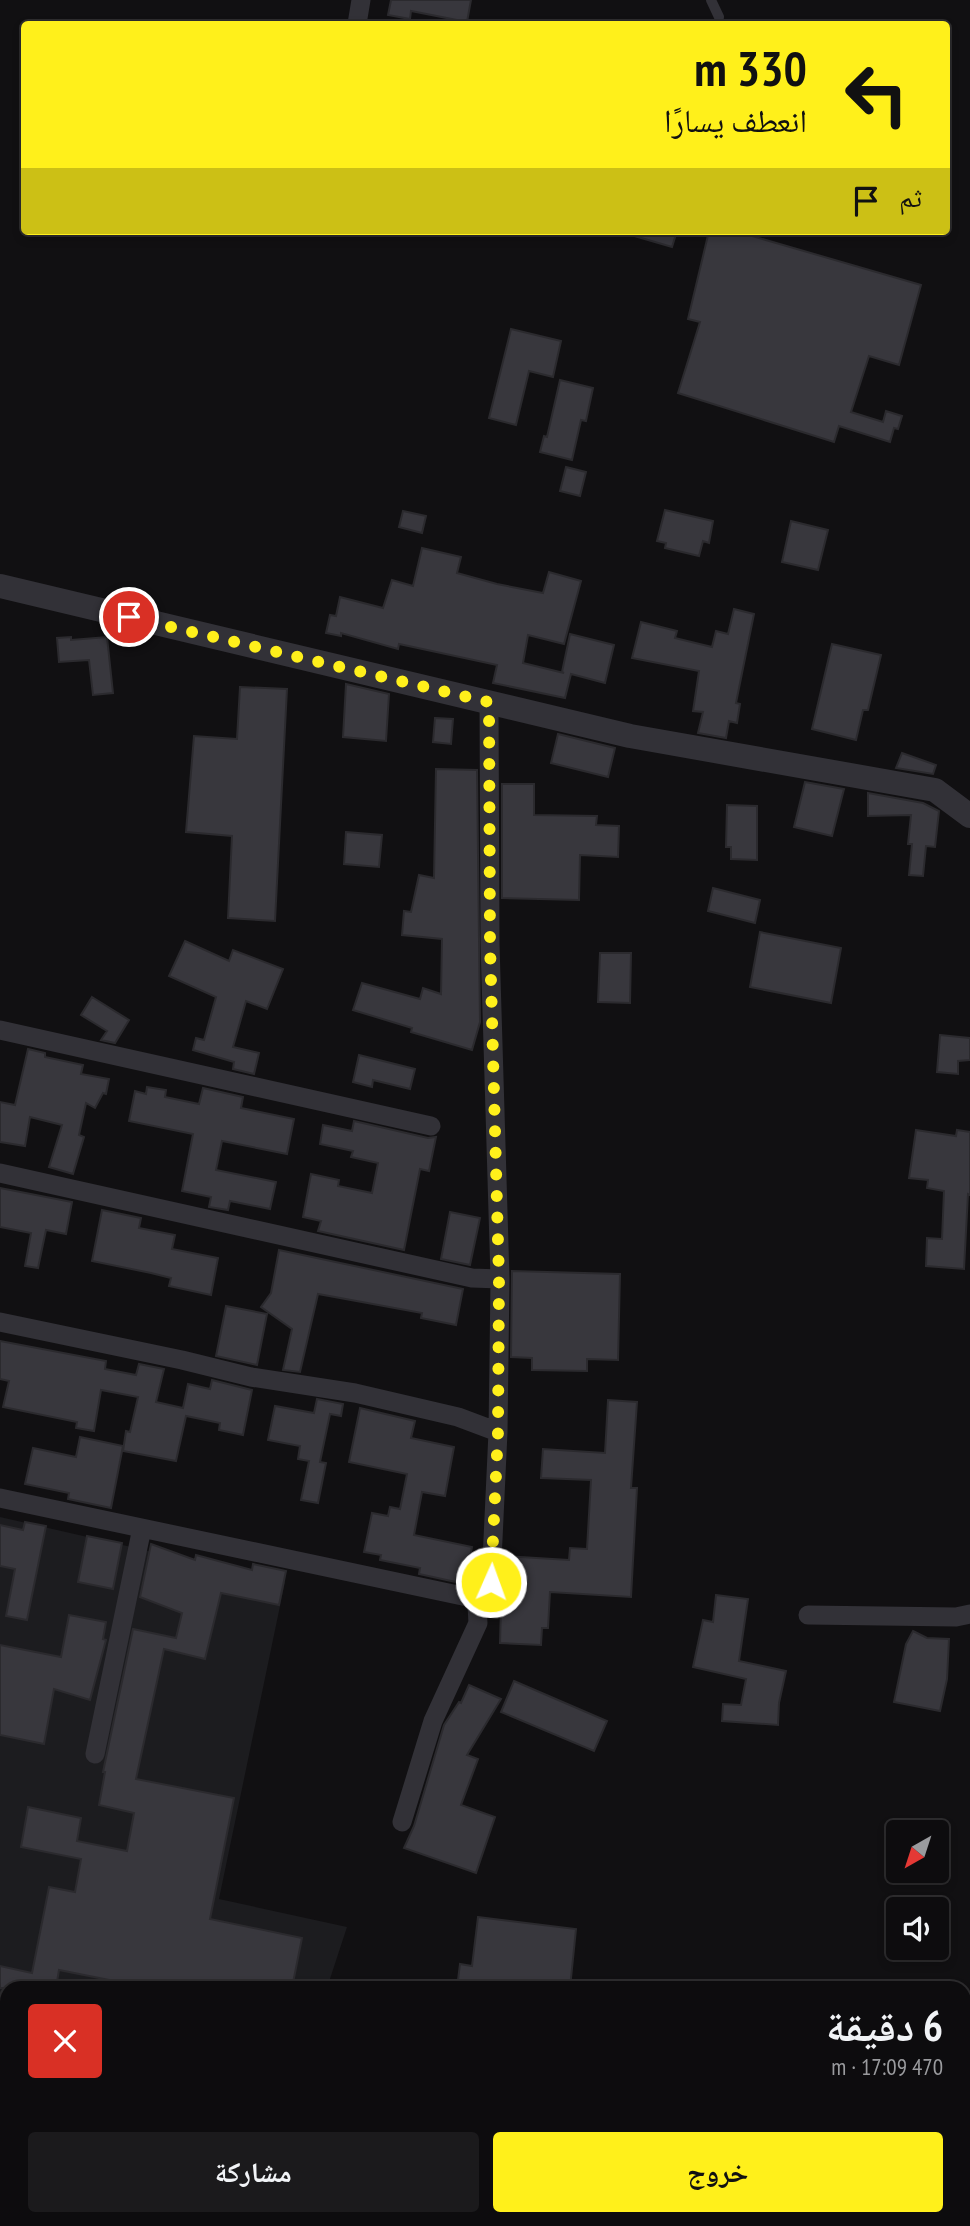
<!DOCTYPE html>
<html lang="ar">
<head>
<meta charset="utf-8">
<style>
	body { margin:0; font-family:"PT Sans Narrow","Noto Naskh Arabic",sans-serif; background:#1b1a1c; color:#f1f3f6; direction:rtl; height:100vh; display:flex; flex-direction:column; font-size:26px; white-space:nowrap }
	* { box-sizing:border-box; margin:0 }
	p { font-size:23px; color:#9a9b9e }
	.icon { flex:none; width:38px; height:38px; fill:none; stroke:currentColor; stroke-width:2; stroke-linecap:round; stroke-linejoin:round }
	.map { position:relative; flex:1; overflow:hidden; direction:ltr }
	.sheet { position:absolute; left:0px; top:1981px; width:971px; height:245px; display:flex; flex-direction:column; background:#0d0c0e; border-radius:21px 21px 0 0; box-shadow:0 4px 10px #0003,0 0 0 2px #2d2c2e; direction:rtl }
	.sheet>* { flex:none }
	.guide { position:absolute; left:21px; top:21px; width:929px; height:214px; border-radius:7px; box-shadow:0 4px 10px #0003,0 0 0 2px #2d2c2e; direction:rtl; background:#fff01b; color:#111; overflow:hidden }
	.needle { width:46px; rotate:219deg }
	.buttons { position:absolute; left:886px; top:1820px; display:grid; gap:14px }
	.buttons a { display:grid; place-items:center; width:63px; height:63px; border-radius:7px; background:#0d0c0e; box-shadow:0 4px 10px #0003,0 0 0 2px #2d2c2e; font-size:35px }
	.pin { position:absolute; display:grid; place-items:center; width:60px; height:60px; color:#fff; margin:-30px; border:4px solid #fff; border-radius:50%; box-shadow:0 2px 7px #0007 }
	.me { position:absolute; width:77px; margin:-38px; rotate:2deg; stroke-linejoin:round; filter:drop-shadow(0 0 5px #0008) }
	.turn { display:flex; align-items:center; gap:24px; height:147px; padding:0 28px; font-size:32px }
	.turn .icon { width:91px; height:91px; stroke-width:2.5 }
	.turn b { display:block; font-size:49px; line-height:60px }
	.then { display:flex; align-items:center; height:66px; padding:0 28px; background:#0003; gap:14px; font-size:26px }
	.round { display:grid; place-items:center; flex:none; width:74px; height:74px; border-radius:7px; background:#1b1a1c }
	.headline { display:flex; align-items:center; justify-content:space-between; height:119px; padding:0 28px }
	h1 { font-size:42px; font-weight:700; line-height:52px }
	.button { display:flex; gap:14px; margin-top:auto; padding:14px 28px }
	.button a { flex:1; height:80px; border-radius:7px; background:#fff01b; color:#111; font-size:28px; font-weight:700; line-height:80px; text-align:center }
	.button a+a { background:#1b1a1c; color:#f1f3f6 }
	.map>svg:first-child { display:block }
	.built { fill:#1c1c1f }
	.building { fill:#38373d; stroke:#2b2a2e; stroke-width:2 }
	.lines { fill:none; stroke-linecap:round; stroke-linejoin:round }
	.service { stroke:#323137; stroke-width:10 }
	.minor { stroke:#323137; stroke-width:19 }
	.tertiary { stroke:#323137; stroke-width:24 }
	.route { stroke:#fff01b; stroke-width:12; stroke-dasharray:0 21.6 }
</style>
</head>
<body>
<div class="map">
<svg width="970" height="2226" viewBox="0 0 970 2226">
	<rect width="100%" height="100%" fill="#111012"/>
	<path class="built" d="M0 1517 285 1582 219 1899 347 1927 327 1988H7V2219H964V2051H970V2226H0Z"/>
	<path class="building" d="M391 0H471L467 22 411 11 410 19 388 15Z
		M632 231H677L672 247 631 235Z
		M709 231H735L921 285 899 365 869 356 851 412 883 422 886 411 902 416 898 429 894 428 890 442 839 426 834 442 678 393 700 322 688 319Z
		M511 329 561 341 553 377 529 371 516 425 489 418Z
		M560 380 593 388 586 421 581 420 572 460 540 452 544 436 547 437Z
		M566 467 586 472 580 496 560 491Z
		M665 510 713 521 709 543 703 541 699 556 665 548 666 543 657 541Z
		M403 511 426 516 422 533 399 527Z
		M791 521 828 530 818 570 782 562Z
		M422 548 461 557 457 573 497 584 543 593 549 572 581 581 564 644 528 635 523 663 564 673 562 672 570 634 614 645 605 683 571 674 565 698 493 683 497 665 399 644 398 649 341 633V636L326 633 330 615 336 616 340 597 383 608 392 580 413 586Z
		M734 609 754 614 736 703 740 704 737 723 729 721 726 738 698 733 703 712 693 711 699 671 632 658 641 622 677 631 675 638 712 647 716 631 728 634Z
		M71 637V640L107 637 113 693 93 695 89 660 59 662 57 638Z
		M832 644 881 655 868 710H863L856 740 812 729Z
		M346 684 389 694 386 741 343 737Z
		M240 687 287 689 275 921 228 918 232 836 186 832 194 736 237 739Z
		M435 718 453 719 451 744 433 742Z
		M558 734 615 748 608 777 551 763Z
		M902 753 936 765 933 774 896 768Z
		M436 769 477 770 480 1022 472 1050 411 1032 412 1028 353 1010 362 983 420 999 423 988 441 994 442 939 402 935 404 911 411 912 419 875 434 878Z
		M805 782 844 789 832 836 794 827Z
		M502 784H534V815L597 816 596 825 619 826 618 857 580 855 579 900 502 898Z
		M868 793 923 803 939 811 935 847 926 846 923 876 909 875 912 844H908L911 815 868 816Z
		M727 805 757 806V860L731 859V847H726Z
		M346 832 382 835 379 867 344 864Z
		M713 888 760 900 755 923 708 911Z
		M760 932 841 948 831 1003 750 987Z
		M185 941 229 961 233 950 283 969 267 1009 246 1001 233 1047 259 1053 254 1074 233 1069 234 1062 193 1050 196 1038 204 1040 216 997 169 976Z
		M600 953H631L630 1003 598 1002Z
		M92 997 129 1020 115 1043 101 1040 107 1031 81 1015Z
		M940 1035 970 1038V1060L958 1061V1074L937 1072Z
		M28 1049 45 1053V1057L83 1065 81 1074 109 1079 106 1094 103 1093 95 1108 86 1103 79 1135 84 1137 73 1174 49 1167 62 1125 30 1117 25 1146 0 1142V1102L15 1105Z
		M359 1055 415 1069 410 1089 373 1080 372 1087 353 1082Z
		M147 1087 166 1090 165 1097 199 1104 203 1088 243 1097 241 1108 294 1119 287 1154 222 1141 216 1170 276 1182 270 1209 230 1201 228 1210 209 1207 211 1197 182 1191 193 1134 129 1121 135 1091 146 1094Z
		M354 1121 428 1138 436 1137 429 1171 420 1169 404 1250 318 1231 321 1221 303 1217 311 1174 339 1180 338 1186 372 1193 378 1163 351 1157 353 1151 320 1144 323 1125 352 1131Z
		M916 1130 956 1136 957 1130 970 1132V1195L968 1194 964 1269 926 1266 927 1238 942 1239 944 1191 927 1188 928 1180 909 1178Z
		M0 1188 72 1202 66 1234 46 1230 38 1268 25 1266 31 1233 0 1227Z
		M102 1210 141 1218 139 1228 175 1235 172 1249 218 1258 211 1295 169 1286 171 1278 151 1273 92 1261Z
		M450 1212 480 1218 470 1265 441 1259Z
		M279 1250 463 1289 456 1325 421 1318 422 1313 318 1294 300 1372 283 1370 292 1329 261 1307 271 1293Z
		M512 1271 620 1274 618 1360 587 1359V1371L532 1370V1358L511 1357Z
		M226 1306 267 1314 257 1365 216 1356Z
		M0 1341 106 1361 105 1369 136 1375 139 1364 164 1369 156 1402 183 1408 188 1384 210 1389 212 1380 252 1390 243 1435 219 1430 220 1423 186 1416 176 1461 123 1451 126 1431 130 1432 138 1397 101 1390 94 1431 76 1428 77 1422 3 1407 9 1381 0 1379Z
		M317 1399 343 1404 341 1416 330 1414 320 1462 326 1463 318 1503 301 1500 309 1461 298 1459 300 1446 268 1440 275 1406 314 1413Z
		M608 1400 637 1402 631 1488H637L631 1597 550 1592 548 1628H542L541 1645 500 1643 501 1608 506 1597 503 1581 504 1556 569 1560 570 1548 587 1549 591 1480 541 1478 543 1449 605 1453Z
		M360 1408 415 1421 411 1438 454 1447 445 1496 422 1492 414 1535 472 1547 465 1584 419 1574 420 1568 380 1560 381 1555 364 1552 372 1513 388 1516 390 1507 400 1509 407 1474 349 1462Z
		M80 1437 123 1446 111 1508 68 1499 69 1493 25 1484 33 1448 76 1457Z
		M25 1522 46 1526 27 1620 6 1616 15 1569 0 1566V1525L23 1530Z
		M87 1536 122 1543 113 1589 78 1582Z
		M151 1544 195 1560 196 1555 252 1570 253 1564 286 1571 279 1605 221 1593 205 1659 164 1649 136 1779 234 1798 210 1919 302 1938 292 1988H149L59 1970 56 1988H0V1966L32 1973 49 1887 75 1892 81 1859 21 1847 28 1807 81 1818 77 1841 127 1851 134 1813 99 1805 105 1772H103L133 1629 176 1638 182 1613 140 1597Z
		M716 1595 748 1599 739 1661 786 1671 779 1703 778 1725 722 1721 723 1704 741 1705 746 1679 693 1667 703 1620 713 1622Z
		M69 1615 106 1622 103 1639 106 1640 90 1700 54 1689 44 1744 0 1735V1645L61 1657Z
		M913 1631 927 1638 949 1639 947 1679 940 1711 894 1702 906 1644Z
		M514 1681 607 1721 594 1751 501 1712Z
		M469 1685 501 1699 467 1755 478 1759 461 1805 495 1817 476 1873 404 1848 414 1826 444 1725 459 1702 461 1703Z
		M478 1917 576 1929 570 1988H457L460 1964 472 1966Z"/>
	<g class="lines">
		<path class="service" d="M711 0 719 17
			M777 2226 780 2219"/>
		<path class="minor" d="M357 24 361 0
			M0 1030 431 1126
			M0 1173 472 1278 500 1279
			M0 1322 182 1360 251 1377 355 1393 458 1417 498 1432
			M0 1498 472 1598 477 1606 478 1623 433 1721 402 1822
			M477 1606 494 1599 491 1582 498 1432 500 1279 490 944 489 702
			M808 1615 956 1617 970 1614
			M95 1754 142 1528"/>
		<path class="tertiary" d="M0 586 630 736 935 790 970 816"/>
	</g>
	<g class="lines">
		<path class="route" d="M129 617 489 702 490 944 499 1279 498 1432 491 1582"/>
	</g>
</svg>
<div class="buttons">
<a><svg class="needle" viewBox="-14 -14 28 28"><path d="M0-13l5 13h-10z" fill="#e53935"/><path d="M0 13l5-13h-10z" fill="#9a9b9e"/></svg></a>
<a><svg class="icon" aria-label="sound" viewBox="0 0 24 24"><path d="M4 9h4l5-4v14l-5-4H4zM17 9q2 3 0 6"/></svg></a>
</div>
<div class="pin" style="left:129px;top:617px;background:#d93025"><svg class="icon" aria-label="arrive" viewBox="0 0 24 24"><path d="M6 21V4h12l-3 4 3 4H6"/></svg></div>
<svg class="me" style="left:491px;top:1582px" viewBox="-20 -20 40 40"><circle r="17" fill="#fff01b" stroke="#fff" stroke-width="3"/><path d="M0-11L8 9 0 5-8 9z" fill="#fff"/></svg>
<div class="guide">
<div class="turn"><svg class="icon" aria-label="left" viewBox="0 0 24 24"><path d="M17 20v-9H6M10 6l-5 5 5 5"/></svg><div><b>330 m</b>انعطف يسارًا</div></div>
<div class="then">ثم<svg class="icon" aria-label="arrive" viewBox="0 0 24 24"><path d="M6 21V4h12l-3 4 3 4H6"/></svg></div>
</div>
<section class="sheet">
<div class="headline"><div><h1>6 دقيقة</h1><p>470 m · 17:09</p></div><a class="round" style="background:#d93025;color:#fff"><svg class="icon" aria-label="close" viewBox="0 0 24 24"><path d="M6 6l12 12M18 6L6 18"/></svg></a></div>
<div class="button"><a>خروج</a><a>مشاركة</a></div>
</section>
</div>
</body>
</html>
